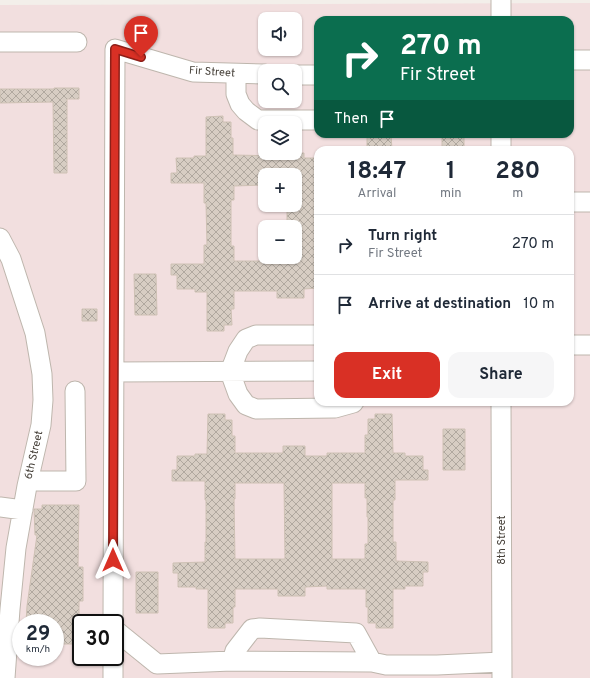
<!DOCTYPE html>
<html lang="en">
<head>
<meta charset="utf-8">
<style>
	body { margin:0; font-family:Overpass,sans-serif; background:#f6f6f7; color:#1f2937; height:100vh; display:flex; flex-direction:column; font-size:15px; white-space:nowrap }
	* { box-sizing:border-box; margin:0 }
	p { font-size:13px; color:#747a83 }
	.icon { flex:none; width:22px; height:22px; fill:none; stroke:currentColor; stroke-width:2; stroke-linecap:round; stroke-linejoin:round }
	.map { position:relative; flex:1; overflow:hidden }
	.drawer { position:absolute; left:314px; top:146px; width:260px; height:260px; display:flex; flex-direction:column; background:#fff; border-radius:12px; box-shadow:0 1px 3px #0004 }
	.drawer>* { flex:none }
	.hud { position:absolute; left:314px; top:16px; width:260px; height:122px; border-radius:12px; box-shadow:0 1px 3px #0004; background:#0b6e4f; color:#fff; overflow:hidden }
	.buttons { position:absolute; left:258px; top:12px; display:grid; gap:8px }
	.buttons a { display:grid; place-items:center; width:44px; height:44px; border-radius:8px; background:#fff; box-shadow:0 1px 3px #0004; font-size:20px }
	.speed { position:absolute; left:12px; top:614px; display:flex; gap:8px; font-size:20px; font-weight:700; text-align:center }
	.speed>* { display:grid; place-content:center; width:52px; height:52px; border-radius:50%; background:#fff; box-shadow:0 1px 3px #0004; line-height:1 }
	.speed small { font-size:10px; font-weight:400 }
	.speed .limit { border:2px solid #111; border-radius:6px; background:#fff; color:#111 }
	.pin { position:absolute; display:grid; place-items:center; width:34px; height:34px; color:#fff; margin:-41px -17px; border-radius:50% 50% 50% 0; rotate:-45deg; box-shadow:0 0 4px #0007 }
	.pin .icon { rotate:45deg }
	.me { position:absolute; width:44px; margin:-22px; rotate:0deg; stroke-linejoin:round; filter:drop-shadow(0 0 3px #0008) }
	.turn { display:flex; align-items:center; gap:14px; height:84px; padding:0 20px; font-size:18px }
	.turn .icon { width:52px; height:52px; stroke-width:2.5 }
	.turn b { display:block; font-size:28px; line-height:34px }
	.then { display:flex; align-items:center; height:38px; padding:0 20px; background:#0003; gap:8px; font-size:15px }
	.eta { display:flex; justify-content:space-evenly; align-items:center; height:68px; text-align:center }
	.eta b { font-size:24px; font-weight:700; line-height:28px }
	.button { display:flex; gap:8px; margin-top:auto; padding:8px 20px }
	.button a { flex:1; height:46px; border-radius:12px; background:#d93025; color:#fff; font-size:16px; font-weight:700; line-height:46px; text-align:center }
	.button a+a { background:#f6f6f7; color:#1f2937 }
	ul { padding:0; list-style:none }
	li { display:flex; align-items:center; gap:12px; height:60px; padding:0 20px; border-top:1px solid #e0e1e3 }
	li div { flex:1 }
	li b { display:block; font-size:15px }
	li em { font-style:normal }
	.map>svg:first-child { display:block }
	.medical { fill:#f2dfdf; fill-rule:evenodd }
	.building { fill:url(#building-cross-hatch); stroke:#cec1b4; fill-rule:evenodd }
	.lines { fill:none; stroke-linecap:round; stroke-linejoin:round }
	.minor-casing { stroke:#beb6ad; stroke-width:21 }
	.minor { stroke:#fff; stroke-width:19 }
	.route-casing { stroke:#8d1f18; stroke-width:10 }
	.route { stroke:#d93025; stroke-width:7 }
	.labels { text-anchor:middle; dominant-baseline:central; stroke-width:3; stroke-linejoin:round; paint-order:stroke }
	.street-label { font-size:11px; fill:#464039; stroke:#fff }
</style>
</head>
<body>
<div class="map">
<svg width="590" height="678" viewBox="0 0 590 678">
	<defs>
		<pattern id="building-cross-hatch" width="8" height="8" patternUnits="userSpaceOnUse"><rect width="8" height="8" fill="#d7cdc3"/><path d="M0 0l8 8M0 8l8-8" fill="none" stroke="#b0a89f"/></pattern>
	</defs>
	<rect width="100%" height="100%" fill="#f3efea"/>
	<path class="medical" d="M590 3V678H0V5ZM265 19H295V49H265ZM318 20H570V134H318ZM265 71H295V101H265ZM265 123H295V153H265ZM318 150H570V402H318ZM265 175H295V205H265ZM265 227H295V257H265ZM21 623H55V657H21ZM81 623H115V657H81Z"/>
	<path class="building" d="M54 88H79V99H67V173H54L53 102 0 103V89H54Z
		M223 116V122H231V138H233V155L282 156V153H304V158H318V288L304 289V298H277V291H234V309H231L232 325H224V331H207V292H195V289H177V275H171V264H204V245H207L206 203H204V183H171V173H177L176 158H194V156H206V117ZM265 175H295V205H287V227H295V257H287V263L266 264V261H234V246H231V200H234V186L265 185Z
		M367 134H391L392 150H367Z
		M442 134H464V150H442Z
		M134 274H156L157 315H135Z
		M82 309H97V321H82Z
		M208 414H225V420H232V436H235V453H283V446H305V456H327V453H365V435H368V419H375V414H392L393 453H405V456H423V470H428V480H395V500H393V542H396V561L428 562V572H423V586H405V589H393V628H376V623H368V607H366V589H327V586L305 587V596H278V589H235V607H233V623H225V628H208V589H196V587H178V573H173V563L205 562V542H206V500H205V481H172V470H177V456H195V454H207ZM235 483H284L285 559H235L234 499H235ZM332 483H365V498H367V517H368V544H365V559H332Z
		M443 429H465V470H443Z
		M42 505H79L78 567H83V601H79V644H55V623H26L27 606 37 535H35L34 509H42Z
		M136 572H158V613H136Z"/>
	<g class="lines">
		<g class="minor-casing">
			<path id="minor" d="M501 0V20
				M0 42H77
				M570 60H590
				M236 74V94L240 104 246 111 258 120H318
				M295 75H318
				M501 134V150
				M570 202H590
				M0 238 11 259 35 333 42 374 43 400 41 425 27 486 16 548 10 609 5 678
				M318 335H256L246 339 238 351 230 372 238 394 246 405 256 409 335 408 353 403 354 402
				M570 345H590
				M114 372 318 371
				M501 402 502 678
				M28 481H76L75 391
				M0 507 23 510
				M113 623 115 49 193 72 265 74
				M115 630 157 664 232 661 235 651 252 629 260 628 356 633 372 662
				M232 661 372 662 386 665H437L502 662
				M113 678V657"/>
		</g>
		<use href="#minor" class="minor"/>
	</g>
	<g class="lines">
		<g class="route-casing">
			<path id="route" d="M113 560 115 49 141 57"/>
		</g>
		<use href="#route" class="route"/>
	</g>
	<g class="labels">
		<g class="street-label">
			<text transform="translate(212 72) rotate(4)">Fir Street</text>
			<text transform="translate(34 455) rotate(-77)">6th Street</text>
			<text transform="translate(502 540) rotate(-90)">8th Street</text>
		</g>
	</g>
</svg>
<div class="buttons">
<a><svg class="icon" aria-label="sound" viewBox="0 0 24 24"><path d="M4 9h4l5-4v14l-5-4H4zM17 9q2 3 0 6"/></svg></a>
<a><svg class="icon" aria-label="search" viewBox="0 0 24 24"><circle cx="10" cy="10" r="6"/><path d="M15 15l6 6"/></svg></a>
<a><svg class="icon" aria-label="layers" viewBox="0 0 24 24"><path d="M12 4l9 5-9 5-9-5zM3 14l9 5 9-5"/></svg></a>
<a>+</a>
<a>−</a>
</div>
<div class="speed"><div>29<small>km/h</small></div><div class="limit">30</div></div>
<div class="pin" style="left:141px;top:57px;background:#d93025"><svg class="icon" aria-label="arrive" viewBox="0 0 24 24"><path d="M6 21V4h12l-3 4 3 4H6"/></svg></div>
<svg class="me" style="left:113px;top:560px" viewBox="-20 -20 40 40"><path d="M0-17L14 15 0 8-14 15z" fill="#d93025" stroke="#fff" stroke-width="4"/></svg>
<div class="hud">
<div class="turn"><svg class="icon" aria-label="right" viewBox="0 0 24 24"><path d="M7 20v-9h11M14 6l5 5-5 5"/></svg><div><b>270 m</b>Fir Street</div></div>
<div class="then">Then<svg class="icon" aria-label="arrive" viewBox="0 0 24 24"><path d="M6 21V4h12l-3 4 3 4H6"/></svg></div>
</div>
<section class="drawer">
<div class="eta">
<div><b>18:47</b><p>Arrival</p></div>
<div><b>1</b><p>min</p></div>
<div><b>280</b><p>m</p></div>
</div>
<ul>
<li><svg class="icon" aria-label="right" viewBox="0 0 24 24"><path d="M7 20v-9h11M14 6l5 5-5 5"/></svg><div><b>Turn right</b><p>Fir Street</p></div><em>270 m</em></li>
<li><svg class="icon" aria-label="arrive" viewBox="0 0 24 24"><path d="M6 21V4h12l-3 4 3 4H6"/></svg><div><b>Arrive at destination</b></div><em>10 m</em></li>
</ul>
<div class="button"><a>Exit</a><a>Share</a></div>
</section>
</div>
</body>
</html>
